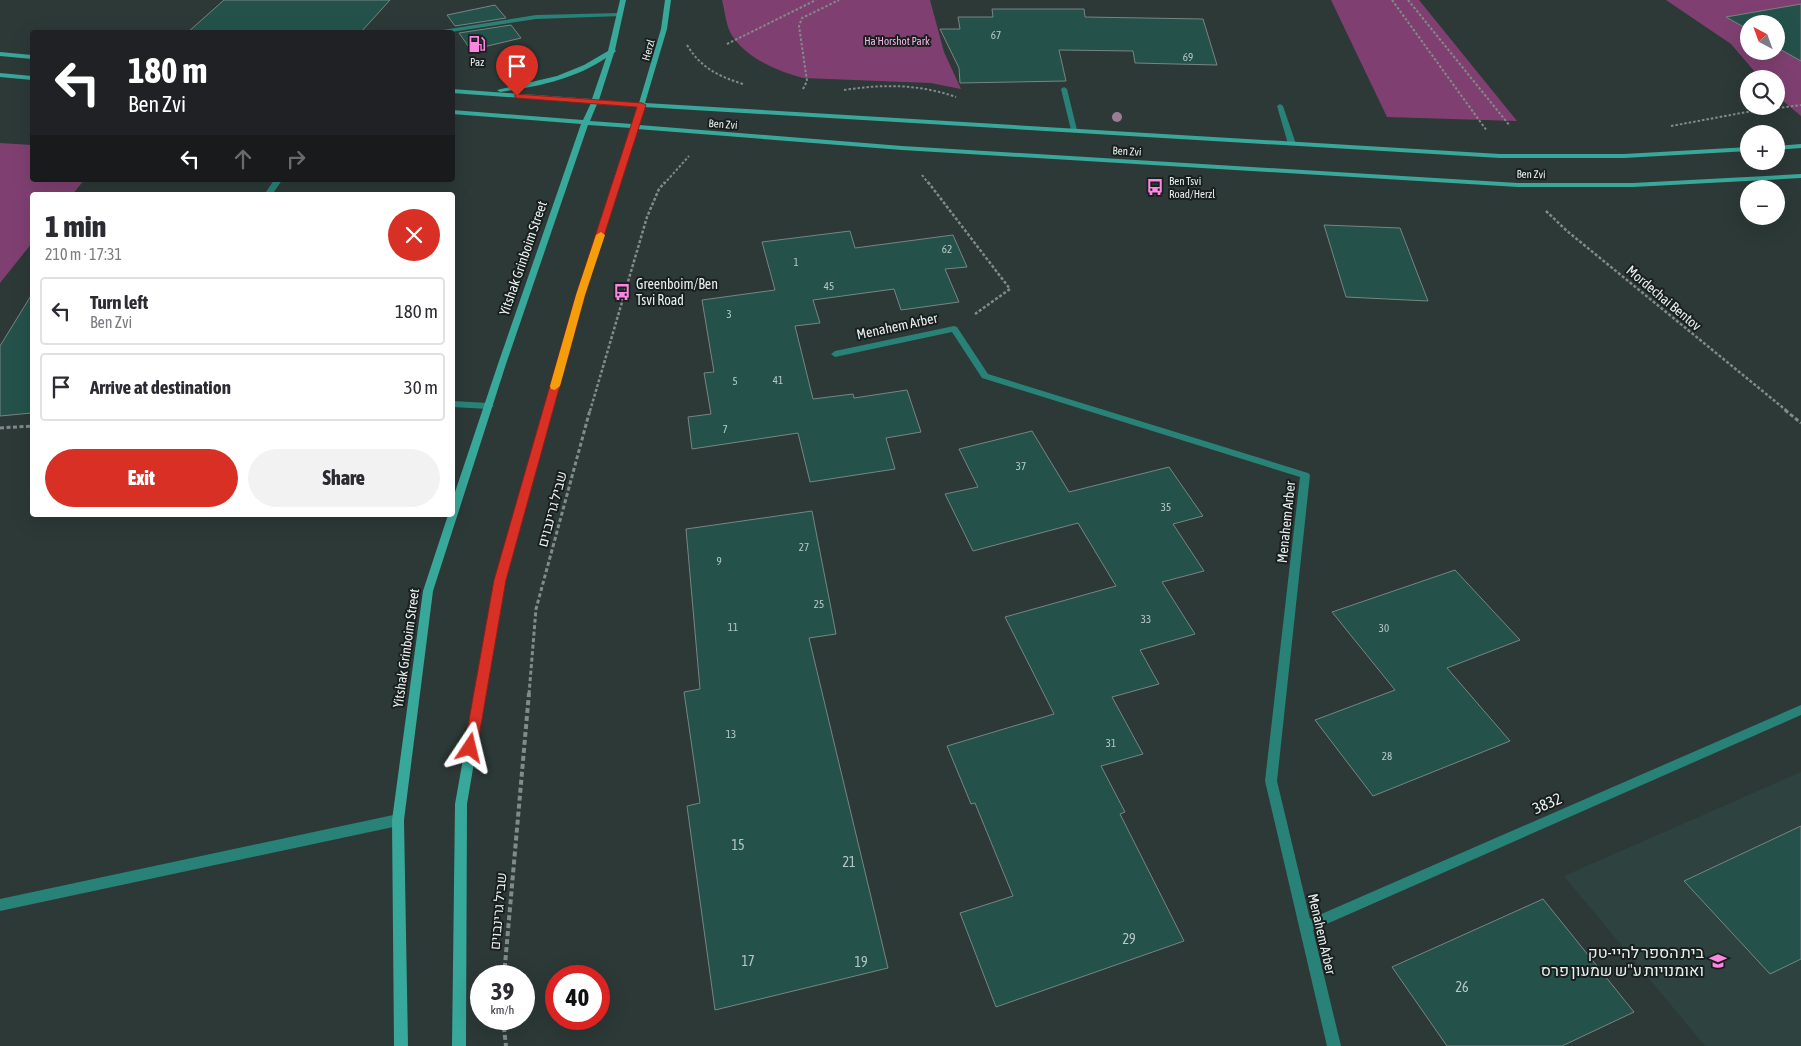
<!DOCTYPE html>
<html lang="en">
<head>
<meta charset="utf-8">
<style>
	body { margin:0; font-family:"Asap Condensed",Heebo,sans-serif; background:#f2f2f3; color:#2b2b33; height:100vh; display:flex; flex-direction:column; font-size:19px; white-space:nowrap }
	* { box-sizing:border-box; margin:0 }
	p { font-size:16px; color:#7c7c81 }
	.icon { flex:none; width:28px; height:28px; fill:none; stroke:currentColor; stroke-width:2; stroke-linecap:round; stroke-linejoin:round }
	.map { position:relative; flex:1; overflow:hidden }
	.panel { position:absolute; left:30px; top:192px; width:425px; height:325px; display:flex; flex-direction:column; background:#fff; border-radius:5px; box-shadow:0 5px 20px #0002 }
	.panel>* { flex:none }
	.hud { position:absolute; left:30px; top:30px; width:425px; height:152px; border-radius:5px; box-shadow:0 5px 20px #0002; background:#202124; color:#fff; overflow:hidden }
	.needle { width:32px; rotate:319deg }
	.buttons { position:absolute; left:1740px; top:15px; display:grid; gap:10px }
	.buttons a { display:grid; place-items:center; width:45px; height:45px; border-radius:50%; background:#fff; box-shadow:0 5px 20px #0002; font-size:25px }
	.speed { position:absolute; left:470px; top:965px; display:flex; gap:10px; font-size:25px; font-weight:700; text-align:center }
	.speed>* { display:grid; place-content:center; width:65px; height:65px; border-radius:50%; background:#fff; box-shadow:0 5px 20px #0002; line-height:1 }
	.speed small { font-size:12px; font-weight:400 }
	.speed .limit { border:8px solid #d22; background:#fff; color:#111 }
	.pin { position:absolute; display:grid; place-items:center; width:42px; height:42px; color:#fff; margin:-51px -21px; border-radius:50% 50% 50% 0; rotate:-45deg; box-shadow:0 0 5px #0007 }
	.pin .icon { rotate:45deg }
	.me { position:absolute; width:55px; margin:-28px; rotate:10deg; stroke-linejoin:round; filter:drop-shadow(0 0 4px #0008) }
	.turn { display:flex; align-items:center; gap:18px; height:105px; padding:0 15px; font-size:22px }
	.turn .icon { width:65px; height:65px; stroke-width:2.5 }
	.turn b { display:block; font-size:35px; line-height:42px }
	.lanes { display:flex; align-items:center; height:48px; padding:0 15px; background:#0003; justify-content:center; gap:25px; direction:ltr }
	.lanes .off { opacity:.35 }
	.round { display:grid; place-items:center; flex:none; width:52px; height:52px; border-radius:26px; background:#f2f2f3 }
	.summary { display:flex; align-items:center; justify-content:space-between; height:85px; padding:0 15px }
	h1 { font-size:30px; font-weight:800; line-height:38px }
	.action { display:flex; gap:10px; margin-top:auto; padding:10px 15px }
	.action a { flex:1; height:58px; border-radius:30px; background:#d93025; color:#fff; font-size:20px; font-weight:800; line-height:58px; text-align:center }
	.action a+a { background:#f2f2f3; color:#2b2b33 }
	ul { padding:0; list-style:none }
	li { display:flex; align-items:center; gap:15px; height:68px; margin:0 10px 8px; padding:0 5px; border:2px solid #e1e1e2; border-radius:5px }
	li div { flex:1 }
	li b { display:block; font-size:19px }
	li em { font-style:normal }
	.map>svg:first-child { display:block }
	.built { fill:#2e433f }
	.green { fill:#7f4071; fill-rule:evenodd }
	.building { fill:#24524b; stroke:#778583 }
	.lines { fill:none; stroke-linecap:round; stroke-linejoin:round }
	.path-far3 { stroke:#818c8a; stroke-width:2; stroke-dasharray:2.5 2; stroke-linecap:butt }
	.path-far2 { stroke:#818c8a; stroke-width:2.5; stroke-dasharray:3 2; stroke-linecap:butt }
	.path-far1 { stroke:#818c8a; stroke-width:3; stroke-dasharray:4 2.5; stroke-linecap:butt }
	.path { stroke:#818c8a; stroke-width:4; stroke-dasharray:5 3; stroke-linecap:butt }
	.lane { fill:#298277; fill-rule:evenodd }
	.street { fill:#298277; fill-rule:evenodd }
	.secondary { fill:#37a89a; fill-rule:evenodd }
	.tree { fill:#9b7d96 }
	.route { fill:#d93025; stroke:#8d1f18 }
	.slow { fill:#f59e0b }
	.labels { text-anchor:middle; dominant-baseline:central; stroke-width:4; stroke-linejoin:round; paint-order:stroke }
	.number-label { font-size:11px; fill:#b6c8c4 }
	.far-park-label { font-size:11px; fill:#f5b5e4; stroke:#191f1e }
	.far-street-label { font-size:11px; fill:#e7efed; stroke:#191f1e }
	.far-poi-label { font-size:11px; fill:#e7efed; stroke:#191f1e }
	.street-label { font-size:14px; fill:#e7efed; stroke:#191f1e }
	.poi-label { font-size:14px; fill:#e7efed; stroke:#191f1e; text-anchor:start }
	.near-number-label { font-size:14px; fill:#b6c8c4 }
	.near-street-label { font-size:16px; fill:#e7efed; stroke:#191f1e }
	.near-poi-label { font-size:16px; fill:#e7efed; stroke:#191f1e; text-anchor:end }
</style>
</head>
<body>
<div class="map">
<svg width="1801" height="1046" viewBox="0 0 1801 1046">
	<rect width="100%" height="100%" fill="#2c3937"/>
	<path class="built" d="M1801 772V1046H1705L1564 876Z"/>
	<path class="green" d="M722 0H930L944 52 961 89 931 83 803 78C778 71 748 59 733 37 726 28 725 11 722 0Z
		M1331 0H1419L1517 121 1387 117Z
		M1666 0H1801V116L1776 95V79H1761L1731 44ZM1749 24H1776V51H1749Z
		M0 143 32 145V180H84L72 195H32V243L0 283Z"/>
	<path class="building" d="M224 0H390L361 32H188Z
		M1801 4V61L1776 47V24H1749V30L1726 17Z
		M495 5 506 18 455 26 447 15Z
		M992 9H1084L1085 17 1203 19 1217 65 1135 63 1133 51 1059 50 1066 81 960 83 959 68 940 29H960L958 17H993Z
		M511 25 521 38 471 50 459 33Z
		M1324 225 1400 228 1428 301 1346 297Z
		M850 231 855 248 953 235 967 267 945 269 959 302 901 310 894 289 813 300 820 323 795 326 813 399 853 394 854 398 907 390 921 432 886 438 895 469 810 482 798 433 692 449 688 417 711 414 704 373 714 372 702 300 775 290 762 242Z
		M32 294V413L0 416V346Z
		M1032 431 1069 492 1169 467 1203 516 1173 524 1204 571 1162 582 1195 634 1140 650 1159 684 1112 697 1143 754 1101 766 1125 812 1120 814 1184 941 996 1007 960 913 1013 896 975 803 971 804 947 746 1054 714 1005 617 1116 586 1078 523 973 551 945 494 978 487 959 449Z
		M812 511 836 634 809 638 888 968 715 1010 687 806 700 803 684 692 700 689 686 529Z
		M1455 570 1520 640 1447 668 1510 741 1373 796 1315 720 1395 690 1332 612Z
		M1801 826V959L1770 974 1684 881Z
		M1543 899 1634 1012 1562 1046H1447L1392 967Z"/>
	<g class="lines">
		<path class="path-far3" d="M1392 0 1487 131
			M1408 0 1510 126
			M727 44 816 0
			M687 45C701 68 718 76 743 84
			M803 89 807 81 799 26 802 18 839 0
			M844 90C883 84 919 84 956 97
			M1671 126 1747 112 1801 105
			M922 175 929 184
			M664 184 689 156"/>
		<path class="path-far2" d="M928 182 1010 289 975 314
			M1546 211 1567 231 1787 411
			M590 411 647 217 659 189 665 182"/>
		<path class="path-far1" d="M1785 410 1801 423
			M0 428 32 426
			M529 694 536 609 590 410"/>
		<path class="path" d="M504 976 529 693
			M503 1019 506 1046"/>
		<path class="lane" d="M620 13 622 14V16L536 19 451 32H440L443 30 536 15Z
			M1064 87 1067 89 1077 130 1076 131 1071 130 1061 89Z
			M1280 104 1283 106 1296 144 1294 145 1288 144 1277 106Z"/>
		<path class="street" d="M274 180H282L272 195H264Z
			M954 326 957 327 988 374 1308 473 1310 475 1277 781 1310 919 1801 705V715L1313 930 1341 1046H1327L1265 781 1300 477 982 378 952 332 835 357 831 354 835 351Z
			M452 401 489 403 494 406 489 409 452 407Z
			M398 814 402 816 404 820 402 824 398 826 0 911V899Z"/>
		<path class="secondary" d="M620 0H626L615 50 616 51 614 53 599 100 639 103 661 29 665 0H671L667 29 645 103 1500 154H1624L1749 147V151L1624 158H1500L644 107 639 125 902 146 1518 183H1633L1801 174V178L1633 187H1518L902 150 637 129 585 295 505 580 467 804 466 1046H452L455 804 495 580 577 295 631 128 588 125 506 364 433 591 404 820 408 1046H394L392 820 423 591 448 515H452V501L498 364 581 124 452 114V110L583 120 591 103 452 93V89L592 99 606 58C575 79 537 87 500 92L497 90 557 76 584 65 608 51ZM597 104 637 107 632 124 590 121Z
			M0 52 32 55V59L0 56Z
			M0 73 32 76V80L0 77Z
			M1801 144V148L1776 150V146Z"/>
	</g>
	<circle class="tree" cx="1117" cy="117" r="5"/>
	<path class="route" d="M515 94 642 103 646 105 585 295 506 580 477 748 475 752 470 754 466 752 464 748 494 580 576 295 637 107 517 98 515 97Z"/>
	<path class="slow" d="M601 232 605 235 585 295 560 386 555 390 551 389 550 386 576 295 596 235Z"/>
	<defs>
		<g id="fuel-bare" transform="scale(1.35)"><path d="M-5.5-6h7V0h2V4h1.3V-2.5L3-4.5l.8-.8L6-3V5H2.5V1h-1V6h-7ZM-4.2-4.7v3.2H.2V-4.7Z" fill="#fd86e2" stroke="#191f1e" stroke-width="2.5" paint-order="stroke"/></g>
		<g id="bus-bare" transform="scale(1.35)"><path d="M-5-6H5V4H4V6H2V4H-2V6H-4V4H-5ZM-3.5-4V0h7V-4ZM-3.5 1.2v1.5H-2V1.2ZM2 1.2v1.5H3.5V1.2Z" fill="#fd86e2" stroke="#191f1e" stroke-width="2.5" paint-order="stroke"/></g>
		<g id="school-bare" transform="scale(1.35)"><path d="M0-5L7-2L0 1L-7-2ZM-4 1L0 2.5L4 1V4Q0 6-4 4Z" fill="#fd86e2" stroke="#191f1e" stroke-width="2.5" paint-order="stroke"/></g>
	</defs>
	<g fill-rule="evenodd">
		<use href="#fuel-bare" x="477" y="44"/>
		<use href="#bus-bare" x="1155" y="187"/>
		<use href="#bus-bare" x="622" y="292"/>
		<use href="#school-bare" x="1718" y="961"/>
	</g>
	<g class="labels">
		<g class="number-label">
			<text x="996" y="35">67</text>
			<text x="1188" y="57">69</text>
			<text x="947" y="249">62</text>
			<text x="796" y="262">1</text>
			<text x="829" y="286">45</text>
			<text x="729" y="314">3</text>
			<text x="778" y="380">41</text>
			<text x="735" y="381">5</text>
			<text x="725" y="429">7</text>
			<text x="1021" y="466">37</text>
			<text x="1166" y="507">35</text>
			<text x="804" y="547">27</text>
			<text x="719" y="561">9</text>
			<text x="819" y="604">25</text>
			<text x="1146" y="619">33</text>
			<text x="733" y="627">11</text>
			<text x="1384" y="628">30</text>
			<text x="731" y="734">13</text>
			<text x="1111" y="743">31</text>
			<text x="1387" y="756">28</text>
		</g>
		<g class="far-park-label">
			<text x="897" y="41">Ha'Horshot Park</text>
		</g>
		<g class="far-street-label">
			<text transform="translate(648 50) rotate(-74)">Herzl</text>
			<text transform="translate(723 124) rotate(4)">Ben Zvi</text>
			<text transform="translate(1127 151) rotate(3)">Ben Zvi</text>
			<text transform="translate(1531 174) rotate(1)">Ben Zvi</text>
		</g>
		<g class="far-poi-label">
			<text x="477" y="62">Paz</text>
			<text x="1169" y="181" text-anchor="start">Ben Tsvi<tspan x="1169" dy="13">Road/Herzl</tspan></text>
		</g>
		<g class="street-label">
			<text transform="translate(523 258) rotate(-71)">Yitshak Grinboim Street</text>
			<text transform="translate(1664 298) rotate(40)">Mordechai Bentov</text>
			<text transform="translate(897 326) rotate(-12)">Menahem Arber</text>
			<text transform="translate(552 509) rotate(-75)">שביל גרינבוים</text>
			<text transform="translate(1286 522) rotate(-84)">Menahem Arber</text>
			<text transform="translate(406 648) rotate(-82)">Yitshak Grinboim Street</text>
			<text transform="translate(498 911) rotate(-85)">שביל גרינבוים</text>
			<text transform="translate(1322 934) rotate(77)">Menahem Arber</text>
		</g>
		<g class="poi-label">
			<text x="636" y="284">Greenboim/Ben<tspan x="636" dy="16">Tsvi Road</tspan></text>
		</g>
		<g class="near-number-label">
			<text x="738" y="845">15</text>
			<text x="849" y="862">21</text>
			<text x="1129" y="939">29</text>
			<text x="748" y="961">17</text>
			<text x="861" y="962">19</text>
			<text x="1462" y="987">26</text>
		</g>
		<g class="near-street-label">
			<text transform="translate(1547 803) rotate(-24)">3832</text>
		</g>
		<g class="near-poi-label">
			<text x="1704" y="952">בית הספר להיי-טק<tspan x="1704" dy="18">ואומנויות ע"ש שמעון פרס</tspan></text>
		</g>
	</g>
</svg>
<div class="buttons">
<a><svg class="needle" viewBox="-14 -14 28 28"><path d="M0-13l5 13h-10z" fill="#e53935"/><path d="M0 13l5-13h-10z" fill="#7c7c81"/></svg></a>
<a><svg class="icon" aria-label="search" viewBox="0 0 24 24"><circle cx="10" cy="10" r="6"/><path d="M15 15l6 6"/></svg></a>
<a>+</a>
<a>−</a>
</div>
<div class="speed"><div>39<small>km/h</small></div><div class="limit">40</div></div>
<div class="pin" style="left:517px;top:96px;background:#d93025"><svg class="icon" aria-label="arrive" viewBox="0 0 24 24"><path d="M6 21V4h12l-3 4 3 4H6"/></svg></div>
<svg class="me" style="left:470px;top:748px" viewBox="-20 -20 40 40"><path d="M0-17L14 15 0 8-14 15z" fill="#d93025" stroke="#fff" stroke-width="4"/></svg>
<div class="hud">
<div class="turn"><svg class="icon" aria-label="left" viewBox="0 0 24 24"><path d="M17 20v-9H6M10 6l-5 5 5 5"/></svg><div><b>180 m</b>Ben Zvi</div></div>
<div class="lanes"><svg class="icon" aria-label="left" viewBox="0 0 24 24"><path d="M17 20v-9H6M10 6l-5 5 5 5"/></svg><svg class="icon off" aria-label="ahead" viewBox="0 0 24 24"><path d="M12 20V5M6 11l6-6 6 6"/></svg><svg class="icon off" aria-label="right" viewBox="0 0 24 24"><path d="M7 20v-9h11M14 6l5 5-5 5"/></svg></div>
</div>
<section class="panel">
<div class="summary"><div><h1>1 min</h1><p>210 m · 17:31</p></div><a class="round" style="background:#d93025;color:#fff"><svg class="icon" aria-label="close" viewBox="0 0 24 24"><path d="M6 6l12 12M18 6L6 18"/></svg></a></div>
<ul>
<li><svg class="icon" aria-label="left" viewBox="0 0 24 24"><path d="M17 20v-9H6M10 6l-5 5 5 5"/></svg><div><b>Turn left</b><p>Ben Zvi</p></div><em>180 m</em></li>
<li><svg class="icon" aria-label="arrive" viewBox="0 0 24 24"><path d="M6 21V4h12l-3 4 3 4H6"/></svg><div><b>Arrive at destination</b></div><em>30 m</em></li>
</ul>
<div class="action"><a>Exit</a><a>Share</a></div>
</section>
</div>
</body>
</html>
